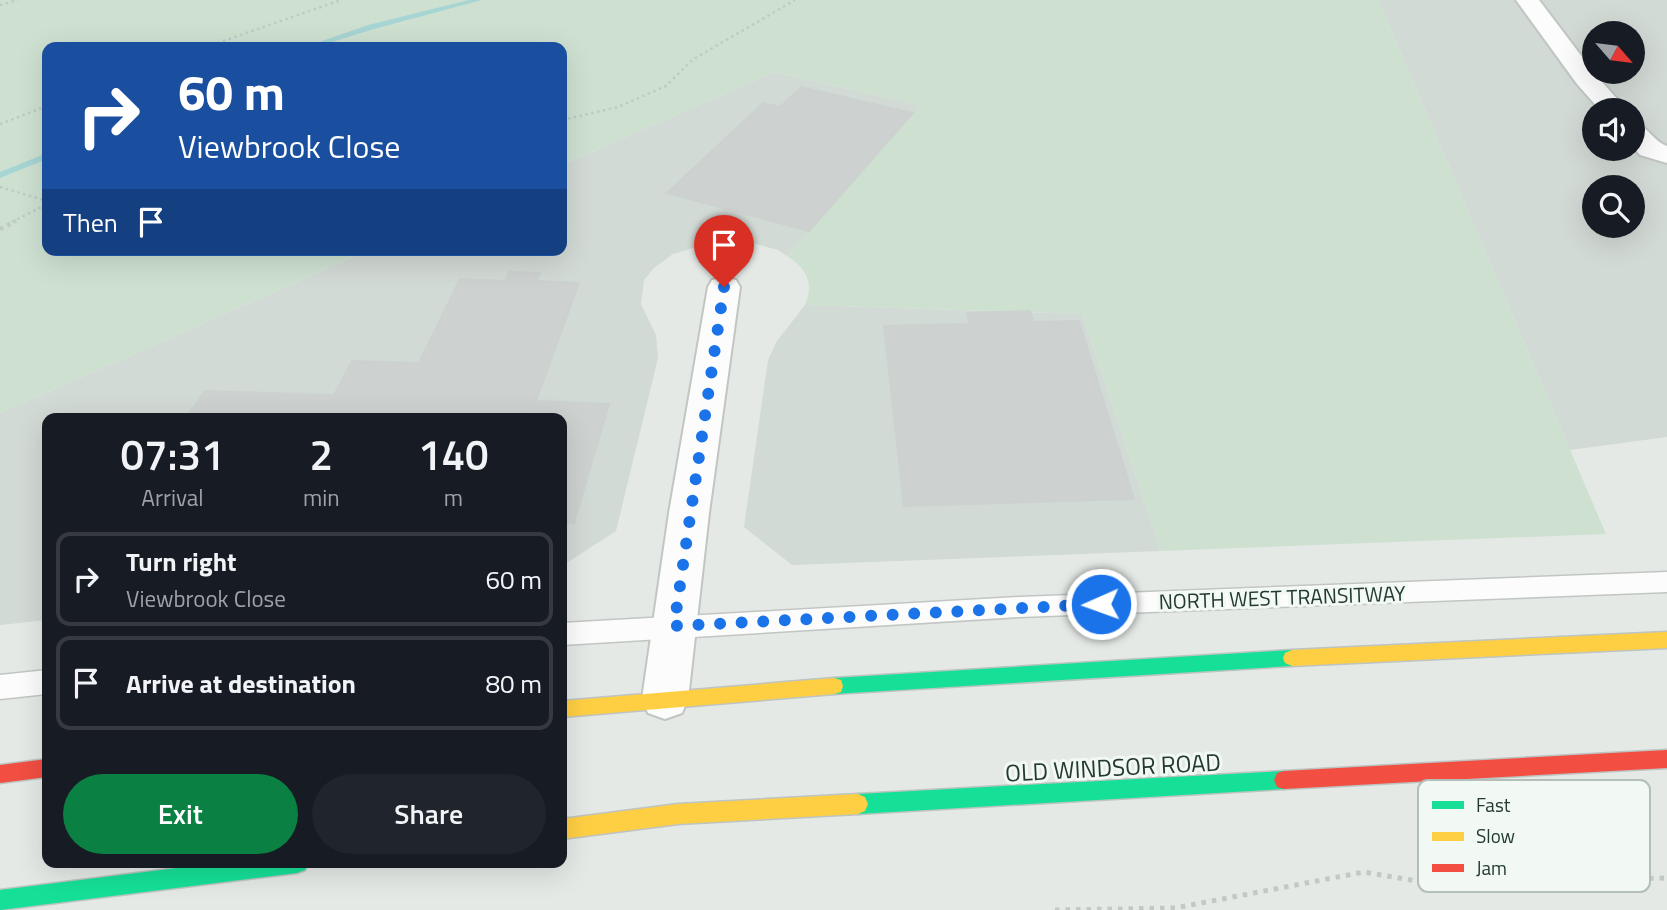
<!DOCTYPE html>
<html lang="en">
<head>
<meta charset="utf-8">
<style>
	body { margin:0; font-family:"Titillium Web",sans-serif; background:#20242c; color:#f1f3f6; height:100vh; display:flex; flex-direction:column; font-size:26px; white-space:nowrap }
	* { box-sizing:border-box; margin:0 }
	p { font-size:23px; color:#9ea1a6 }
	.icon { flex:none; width:38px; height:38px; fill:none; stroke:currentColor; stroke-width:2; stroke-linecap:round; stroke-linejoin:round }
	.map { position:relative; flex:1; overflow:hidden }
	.drawer { position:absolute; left:42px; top:413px; width:525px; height:455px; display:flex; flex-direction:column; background:#171b24; border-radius:14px; box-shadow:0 7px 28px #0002 }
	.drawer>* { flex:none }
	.guide { position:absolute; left:42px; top:42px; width:525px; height:214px; border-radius:14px; box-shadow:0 7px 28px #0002; background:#1a4fa0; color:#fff; overflow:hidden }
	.needle { width:46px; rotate:118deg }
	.fabs { position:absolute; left:1582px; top:21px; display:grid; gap:14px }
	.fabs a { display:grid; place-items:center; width:63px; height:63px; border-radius:50%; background:#171b24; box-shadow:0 7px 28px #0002; font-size:35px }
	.pin { position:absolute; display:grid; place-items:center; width:60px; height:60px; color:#fff; margin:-72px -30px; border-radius:50% 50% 50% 0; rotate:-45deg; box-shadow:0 0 7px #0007 }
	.pin .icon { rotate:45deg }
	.me { position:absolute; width:77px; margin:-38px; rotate:268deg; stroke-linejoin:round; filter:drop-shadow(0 0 5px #0008) }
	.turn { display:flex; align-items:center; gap:24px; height:147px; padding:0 21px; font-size:32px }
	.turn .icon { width:91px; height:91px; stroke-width:2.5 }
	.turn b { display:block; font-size:49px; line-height:60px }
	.then { display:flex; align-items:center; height:66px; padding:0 21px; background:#0003; gap:14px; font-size:26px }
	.eta { display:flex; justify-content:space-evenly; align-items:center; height:119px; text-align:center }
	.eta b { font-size:42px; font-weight:600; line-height:49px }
	.button { display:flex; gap:14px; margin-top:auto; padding:14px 21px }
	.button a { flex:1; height:80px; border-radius:42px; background:#0b8043; color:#fff; font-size:28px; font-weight:600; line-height:80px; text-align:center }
	.button a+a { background:#20242c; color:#f1f3f6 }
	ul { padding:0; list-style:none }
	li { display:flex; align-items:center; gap:21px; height:94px; margin:0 14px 10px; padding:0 7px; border:4px solid #363941; border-radius:14px }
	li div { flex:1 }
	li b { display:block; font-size:26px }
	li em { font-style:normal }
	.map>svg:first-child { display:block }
	.built { fill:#d2dad5; fill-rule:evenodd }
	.green { fill:#cee1d1 }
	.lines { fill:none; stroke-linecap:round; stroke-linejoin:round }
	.stream { fill:#a7d5d4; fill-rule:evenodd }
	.building { fill:#cdd1cf; stroke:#ccd2cf; stroke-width:2 }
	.lane-casing { stroke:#c1c6c3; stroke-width:3 }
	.street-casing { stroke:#c1c6c3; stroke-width:4 }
	.fast-casing { stroke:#bdc4c1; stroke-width:3 }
	.slow-casing { stroke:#bdc4c1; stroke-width:3 }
	.jam-casing { stroke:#bdc4c1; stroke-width:3 }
	.path-far2 { stroke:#c1c9c4; stroke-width:2.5; stroke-dasharray:2.5 3.5; stroke-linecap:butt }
	.path-far1 { stroke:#c1c9c4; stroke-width:4.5; stroke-dasharray:3.5 4.5; stroke-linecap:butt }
	.path { stroke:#c1c9c4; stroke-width:5; stroke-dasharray:4.5 6; stroke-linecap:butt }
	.lane { fill:#fbfcfb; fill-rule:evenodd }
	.street { fill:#fbfcfb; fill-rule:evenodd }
	.fast { fill:#16e098; fill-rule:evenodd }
	.slow { fill:#ffcf43; fill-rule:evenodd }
	.jam { fill:#f24e42; fill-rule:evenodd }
	.route { stroke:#1a73e8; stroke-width:12; stroke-dasharray:0 21.6 }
	.labels { text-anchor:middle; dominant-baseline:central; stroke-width:6; stroke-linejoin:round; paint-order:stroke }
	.street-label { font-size:21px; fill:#233a31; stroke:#f2f8f4 }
	.near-street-label { font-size:24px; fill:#233a31; stroke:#f2f8f4 }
	.key { fill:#f2f8f4; stroke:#b4bfba; stroke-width:2 }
	.key-label { font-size:19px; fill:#233a31 }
</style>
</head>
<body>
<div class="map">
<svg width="1667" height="910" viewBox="0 0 1667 910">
	<rect width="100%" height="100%" fill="#e4e9e6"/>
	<path class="built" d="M1378 0H1667V437L1570 450ZM1594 33H1633V72H1594ZM1594 110H1633V149H1594ZM1594 187H1633V226H1594Z
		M774 72 920 105 787 256 778 250 752 243 713 242 673 254 654 268 644 280 641 304 656 335 658 358 616 531 562 566V418H47V620L0 625V413L369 250H562V165Z
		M805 305 1082 314 1161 551 792 565 744 527 768 360 777 341Z"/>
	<path class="green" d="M0 0H1378L1606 534 1161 551 1082 314 805 305C814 283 807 269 787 256L919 105 774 72 562 165V47H47V250H369L0 413Z"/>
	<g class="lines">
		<path class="stream" d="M469 0H482L374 29 316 47H305L368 25Z
			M47 153V159L0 178V172Z"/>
	</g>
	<path class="building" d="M801 87 913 113 809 231 667 193 763 103 780 107Z
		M509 272 540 273 536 281 579 283 536 401 609 404 574 523H562V418H186L205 391 334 395 352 361 419 363 460 279 505 281Z
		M1030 311 1033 322 1079 321 1134 499 904 506 884 326 969 324 967 313Z"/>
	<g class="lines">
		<g class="lane-casing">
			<path id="lane" d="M1667 572V592L1020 617 562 645V623L1020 597Z
				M47 670V694L0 699V675Z"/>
		</g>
		<g class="street-casing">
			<path id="street" d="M1516 0H1539L1595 74 1627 110H1600L1577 84Z
				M1633 122C1648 126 1653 141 1667 146V163L1640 155 1633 147Z
				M724 277 736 280 740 287 709 513 688 699 682 713 665 719 648 713 642 699 669 513 708 287 712 280Z"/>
		</g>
		<g class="fast-casing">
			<path id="fast" d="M1292 650 1299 653 1301 658 1299 663 1292 666 834 694 827 692 825 686 827 680 834 678Z
				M1284 771 1291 773 1294 780 1291 787 1284 789 858 814 851 811 848 804 851 797 858 794Z
				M217 863H308L305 870 297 873 0 910V890Z"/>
		</g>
		<g class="slow-casing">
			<path id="slow" d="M1667 632V648L1292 666 1285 663 1283 658 1285 653 1292 650Z
				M834 678 841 680 843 686 841 692 834 694 562 717V701Z
				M858 794 865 797 868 804 865 811 858 814 678 824 562 839V819L678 804Z"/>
		</g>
		<g class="jam-casing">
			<path id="jam" d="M1667 750V768L1284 789 1277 787 1274 780 1277 773 1284 771Z
				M47 759V777L0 783V765Z"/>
		</g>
		<path class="path-far2" d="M0 5 18 0
			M206 47 341 0
			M562 120 618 107 666 86 692 60 795 0
			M0 124 47 106
			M0 187 47 201
			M12 222 47 204"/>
		<path class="path-far1" d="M0 229 16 221"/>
		<path class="path" d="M1055 910 1175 908 1364 872 1428 883 1667 878"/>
		<use href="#lane" class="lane"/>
		<use href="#street" class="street"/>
		<use href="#fast" class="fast"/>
		<use href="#slow" class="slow"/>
		<use href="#jam" class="jam"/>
	</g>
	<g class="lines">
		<path class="route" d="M724 287 674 626 1101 604"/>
	</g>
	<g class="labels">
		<g class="street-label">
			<text transform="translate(1282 597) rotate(-2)">NORTH WEST TRANSITWAY</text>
		</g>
		<g class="near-street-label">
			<text transform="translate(1113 767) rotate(-3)">OLD WINDSOR ROAD</text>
		</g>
	</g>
	<rect x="1418" y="780" width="232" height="112" rx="10" class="key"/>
	<rect x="1432" y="801" width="32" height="8" fill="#16e098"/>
	<rect x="1432" y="832" width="32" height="9" fill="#ffcf43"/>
	<rect x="1432" y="864" width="32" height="8" fill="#f24e42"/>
	<g class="key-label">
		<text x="1476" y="812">Fast</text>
		<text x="1476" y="843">Slow</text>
		<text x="1476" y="875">Jam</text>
	</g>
</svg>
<div class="fabs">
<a><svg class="needle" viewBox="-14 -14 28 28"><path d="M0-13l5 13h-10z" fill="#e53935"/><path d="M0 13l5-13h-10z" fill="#9ea1a6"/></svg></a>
<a><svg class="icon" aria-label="sound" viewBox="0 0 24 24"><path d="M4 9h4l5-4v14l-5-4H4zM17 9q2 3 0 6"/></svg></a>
<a><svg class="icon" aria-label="search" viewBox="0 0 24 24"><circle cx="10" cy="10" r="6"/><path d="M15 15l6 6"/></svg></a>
</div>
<div class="pin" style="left:724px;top:287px;background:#d93025"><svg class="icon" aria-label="arrive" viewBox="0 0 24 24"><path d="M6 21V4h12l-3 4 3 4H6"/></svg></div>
<svg class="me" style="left:1101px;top:604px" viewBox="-20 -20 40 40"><circle r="17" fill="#1a73e8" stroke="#fff" stroke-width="3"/><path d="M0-11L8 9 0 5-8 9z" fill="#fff"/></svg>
<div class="guide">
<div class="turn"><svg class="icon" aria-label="right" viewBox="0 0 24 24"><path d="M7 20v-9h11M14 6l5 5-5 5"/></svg><div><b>60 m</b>Viewbrook Close</div></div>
<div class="then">Then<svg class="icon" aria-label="arrive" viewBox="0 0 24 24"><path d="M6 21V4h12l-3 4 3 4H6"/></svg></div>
</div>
<section class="drawer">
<div class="eta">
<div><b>07:31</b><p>Arrival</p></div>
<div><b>2</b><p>min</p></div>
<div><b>140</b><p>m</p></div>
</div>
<ul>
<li><svg class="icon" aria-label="right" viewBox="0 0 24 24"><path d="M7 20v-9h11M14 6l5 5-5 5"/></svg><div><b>Turn right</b><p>Viewbrook Close</p></div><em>60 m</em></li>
<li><svg class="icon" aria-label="arrive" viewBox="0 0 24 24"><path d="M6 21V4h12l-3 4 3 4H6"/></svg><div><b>Arrive at destination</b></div><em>80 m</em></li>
</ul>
<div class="button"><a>Exit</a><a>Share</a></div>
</section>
</div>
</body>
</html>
